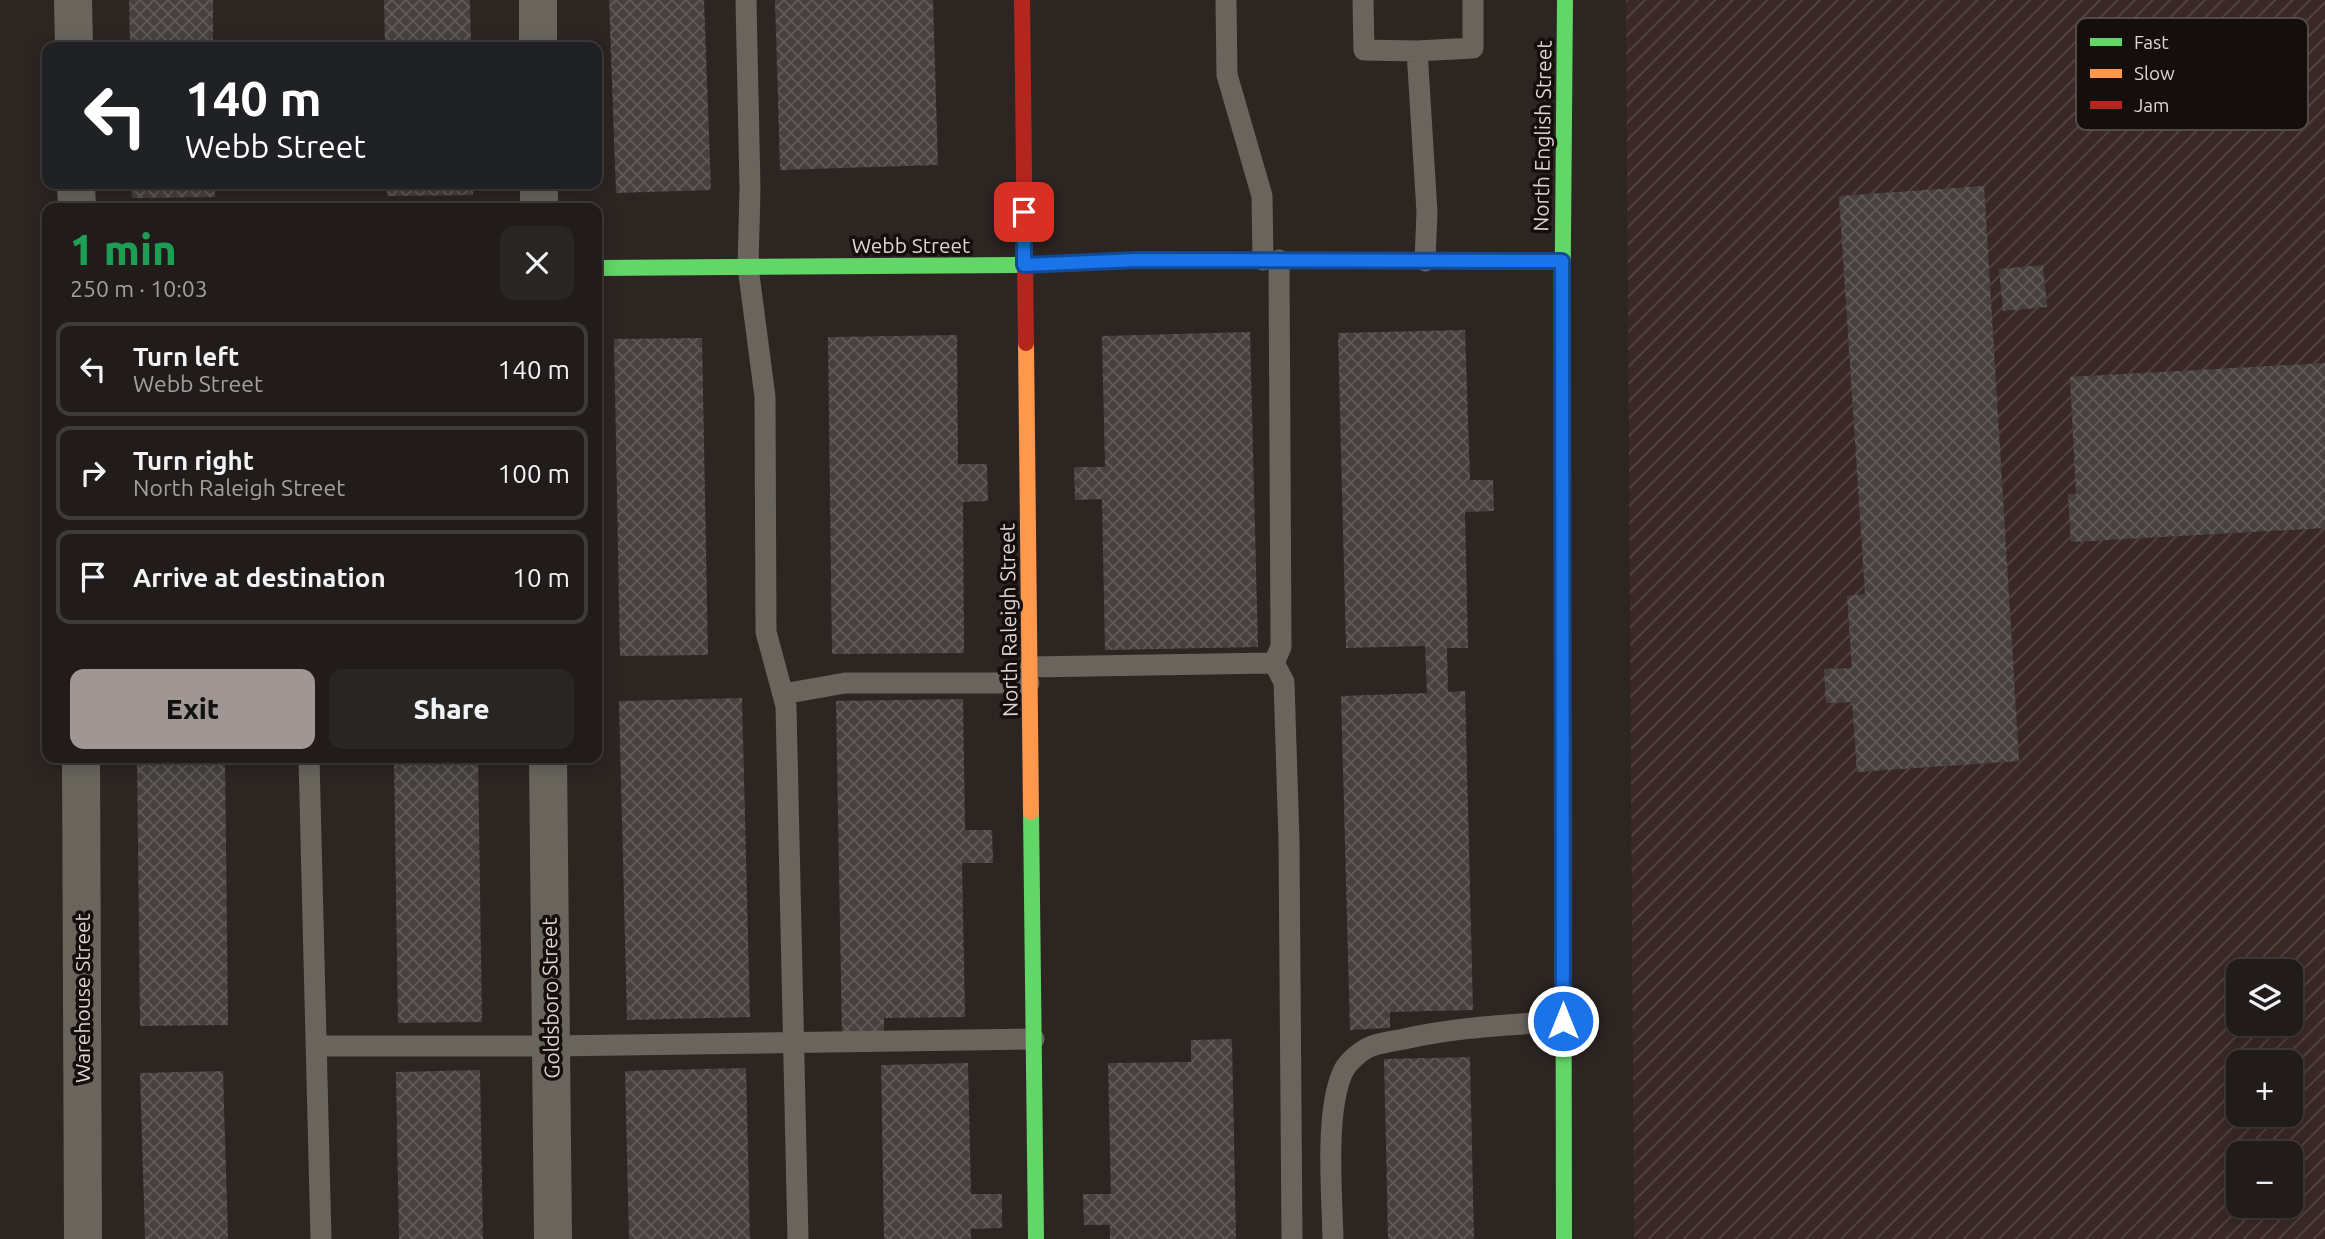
<!DOCTYPE html>
<html lang="en">
<head>
<meta charset="utf-8">
<style>
	body { margin:0; font-family:Ubuntu,sans-serif; background:#292523; color:#f1f3f6; height:100vh; display:flex; flex-direction:column; font-size:26px; white-space:nowrap }
	* { box-sizing:border-box; margin:0 }
	p { font-size:23px; color:#a2a1a2 }
	.icon { flex:none; width:38px; height:38px; fill:none; stroke:currentColor; stroke-width:2; stroke-linecap:round; stroke-linejoin:round }
	.map { position:relative; flex:1; overflow:hidden }
	.drawer { position:absolute; left:42px; top:203px; width:560px; height:560px; display:flex; flex-direction:column; background:#211c1a; border-radius:14px; box-shadow:0 4px 18px #0003,0 0 0 2px #3e3a39 }
	.drawer>* { flex:none }
	.guide { position:absolute; left:42px; top:42px; width:560px; height:147px; border-radius:14px; box-shadow:0 4px 18px #0003,0 0 0 2px #3e3a39; background:#202124; color:#fff; overflow:hidden }
	.tools { position:absolute; left:2226px; top:959px; display:grid; gap:14px }
	.tools a { display:grid; place-items:center; width:77px; height:77px; border-radius:14px; background:#211c1a; box-shadow:0 4px 18px #0003,0 0 0 2px #3e3a39; font-size:35px }
	.pin { position:absolute; display:grid; place-items:center; width:60px; height:60px; color:#fff; margin:-30px; border-radius:14px; box-shadow:0 4px 10px #0006 }
	.me { position:absolute; width:77px; margin:-38px; rotate:0deg; stroke-linejoin:round; filter:drop-shadow(0 0 5px #0008) }
	.turn { display:flex; align-items:center; gap:24px; height:147px; padding:0 28px; font-size:32px }
	.turn .icon { width:91px; height:91px; stroke-width:2.5 }
	.turn b { display:block; font-size:49px; line-height:60px }
	.round { display:grid; place-items:center; flex:none; width:74px; height:74px; border-radius:14px; background:#292523 }
	.overview { display:flex; align-items:center; justify-content:space-between; height:119px; padding:0 28px }
	h1 { font-size:42px; font-weight:800; line-height:52px; color:#1e9e55 }
	.button { display:flex; gap:14px; margin-top:auto; padding:14px 28px }
	.button a { flex:1; height:80px; border-radius:14px; background:#a09794; color:#111; font-size:28px; font-weight:800; line-height:80px; text-align:center }
	.button a+a { background:#292523; color:#f1f3f6 }
	ul { padding:0; list-style:none }
	li { display:flex; align-items:center; gap:21px; height:94px; margin:0 14px 10px; padding:0 14px; border:4px solid #3e3a39; border-radius:14px }
	li div { flex:1 }
	li b { display:block; font-size:26px }
	li em { font-style:normal }
	.map>svg:first-child { display:block }
	.industrial { fill:url(#industrial-furrows); fill-rule:evenodd }
	.building { fill:url(#building-cross-hatch) }
	.lines { fill:none; stroke-linecap:round; stroke-linejoin:round }
	.lane { stroke:#69655d; stroke-width:21 }
	.street { stroke:#69655d; stroke-width:38 }
	.fast { stroke:#63d668; stroke-width:16 }
	.slow { stroke:#ff974d; stroke-width:16 }
	.jam { stroke:#b3261e; stroke-width:16 }
	.route-casing { stroke:#114b97; stroke-width:18 }
	.route { stroke:#1a73e8; stroke-width:12 }
	.labels { text-anchor:middle; dominant-baseline:central; stroke-width:7; stroke-linejoin:round; paint-order:stroke }
	.street-label { font-size:21px; fill:#dfd5d2; stroke:#140e0c }
	.key { fill:#140e0c; stroke:#514a47; stroke-width:2 }
	.key-label { font-size:19px; fill:#dfd5d2 }
</style>
</head>
<body>
<div class="map">
<svg width="2325" height="1239" viewBox="0 0 2325 1239">
	<defs>
		<pattern id="industrial-furrows" width="10" height="10" patternUnits="userSpaceOnUse" patternTransform="scale(1.75)"><rect width="10" height="10" fill="#3a2826"/><path d="M-1 1l2-2M0 10L10 0M9 11l2-2" fill="none" stroke="#564645"/></pattern>
		<pattern id="building-cross-hatch" width="8" height="8" patternUnits="userSpaceOnUse" patternTransform="scale(1.75)"><rect width="8" height="8" fill="#46403e"/><path d="M0 0l8 8M0 8l8-8" fill="none" stroke="#605b59"/></pattern>
	</defs>
	<rect width="100%" height="100%" fill="#2c2522"/>
	<path class="industrial" d="M1626 0H2325V1239H1634ZM2238 971H2291V1024H2238ZM2238 1062H2291V1115H2238ZM2238 1153H2291V1206H2238Z"/>
	<path class="building" d="M129 0H213V47H130Z
		M384 0H470L471 47H385Z
		M609 0H704L711 190 616 193Z
		M775 0H933L938 165 780 170Z
		M131 184H215V197L132 198Z
		M387 184H473V195L387 196Z
		M1984 186 2019 761 1857 772 1852 702 1826 703 1824 669 1852 668 1847 596 1865 594 1839 196Z
		M2043 265 2047 307 2003 311 1999 269Z
		M1465 330 1470 480H1493L1494 511 1465 512 1468 648H1447L1448 692 1465 691 1473 1010 1390 1012V1028L1350 1030 1341 696 1427 693 1425 646 1346 648 1338 333Z
		M1250 332 1258 647 1105 650 1102 499 1075 500 1074 467H1105L1102 336Z
		M957 335 958 464H987L988 501 963 502 964 653 832 654 828 337Z
		M702 338 708 655 620 656 614 339Z
		M2325 363V528L2071 542 2068 494H2076L2070 377Z
		M742 698 750 1017 627 1020 619 701Z
		M963 699 965 830H992L993 863H962L965 1017 884 1018V1039H842L836 701Z
		M137 758H225L228 1025 140 1026Z
		M394 758H478L482 1022 398 1023Z
		M1232 1039 1236 1239H1110V1225H1084L1083 1194H1111L1108 1063 1191 1062V1040Z
		M1470 1057 1474 1239H1388L1384 1059Z
		M968 1063 971 1194H1002V1228L971 1229V1239H884L881 1065Z
		M746 1068 750 1239H629L625 1071Z
		M480 1070 483 1239H399L396 1072Z
		M223 1071 228 1239H145L140 1073Z"/>
	<g class="lines">
		<path class="lane" d="M746 0 750 189 748 267 765 397 766 632 786 706 798 1239
			M1226 0 1227 75 1262 196 1263 260
			M1363 0 1364 50 1417 51 1427 212 1425 261
			M1417 51 1473 48V0
			M1274 663 1284 682 1289 841 1292 1239
			M1030 667 1274 663 1281 647 1279 260
			M783 694 845 683H1029
			M309 758 321 1239
			M316 1046H551L1034 1039
			M1333 1239C1332 1194 1325 1114 1342 1074 1346 1063 1361 1050 1372 1046 1382 1042 1394 1041 1404 1039 1456 1027 1510 1025 1563 1021"/>
		<path class="street" d="M73 0 74 47
			M538 0V47
			M76 184 77 208
			M539 184V208
			M81 758 83 1239
			M548 758 553 1239"/>
		<path class="fast" d="M597 268 1025 265 1137 260 1462 261
			M1562 356 1565 0
			M1563 677 1564 1239
			M1031 812 1036 1239"/>
		<path class="slow" d="M1026 343 1031 812
			M1562 356 1563 677"/>
		<path class="jam" d="M1022 0 1026 343
			M1462 261H1562"/>
	</g>
	<g class="lines">
		<g class="route-casing">
			<path id="route" d="M1024 212V265L1137 260 1562 261 1563 1021"/>
		</g>
		<use href="#route" class="route"/>
	</g>
	<g class="labels">
		<g class="street-label">
			<text transform="translate(1542 136) rotate(-89)">North English Street</text>
			<text x="911" y="245">Webb Street</text>
			<text transform="translate(1008 620) rotate(-91)">North Raleigh Street</text>
			<text transform="translate(82 998) rotate(-90)">Warehouse Street</text>
			<text transform="translate(550 998) rotate(-91)">Goldsboro Street</text>
		</g>
	</g>
	<rect x="2076" y="18" width="232" height="112" rx="10" class="key"/>
	<rect x="2090" y="38" width="32" height="8" fill="#63d668"/>
	<rect x="2090" y="69" width="32" height="9" fill="#ff974d"/>
	<rect x="2090" y="101" width="32" height="8" fill="#b3261e"/>
	<g class="key-label">
		<text x="2134" y="49">Fast</text>
		<text x="2134" y="80">Slow</text>
		<text x="2134" y="112">Jam</text>
	</g>
</svg>
<div class="tools">
<a><svg class="icon" aria-label="layers" viewBox="0 0 24 24"><path d="M12 4l9 5-9 5-9-5zM3 14l9 5 9-5"/></svg></a>
<a>+</a>
<a>−</a>
</div>
<div class="pin" style="left:1024px;top:212px;background:#d93025"><svg class="icon" aria-label="arrive" viewBox="0 0 24 24"><path d="M6 21V4h12l-3 4 3 4H6"/></svg></div>
<svg class="me" style="left:1563px;top:1021px" viewBox="-20 -20 40 40"><circle r="17" fill="#1a73e8" stroke="#fff" stroke-width="3"/><path d="M0-11L8 9 0 5-8 9z" fill="#fff"/></svg>
<div class="guide">
<div class="turn"><svg class="icon" aria-label="left" viewBox="0 0 24 24"><path d="M17 20v-9H6M10 6l-5 5 5 5"/></svg><div><b>140 m</b>Webb Street</div></div>
</div>
<section class="drawer">
<div class="overview"><div><h1>1 min</h1><p>250 m · 10:03</p></div><a class="round"><svg class="icon" aria-label="close" viewBox="0 0 24 24"><path d="M6 6l12 12M18 6L6 18"/></svg></a></div>
<ul>
<li><svg class="icon" aria-label="left" viewBox="0 0 24 24"><path d="M17 20v-9H6M10 6l-5 5 5 5"/></svg><div><b>Turn left</b><p>Webb Street</p></div><em>140 m</em></li>
<li><svg class="icon" aria-label="right" viewBox="0 0 24 24"><path d="M7 20v-9h11M14 6l5 5-5 5"/></svg><div><b>Turn right</b><p>North Raleigh Street</p></div><em>100 m</em></li>
<li><svg class="icon" aria-label="arrive" viewBox="0 0 24 24"><path d="M6 21V4h12l-3 4 3 4H6"/></svg><div><b>Arrive at destination</b></div><em>10 m</em></li>
</ul>
<div class="button"><a>Exit</a><a>Share</a></div>
</section>
</div>
</body>
</html>
